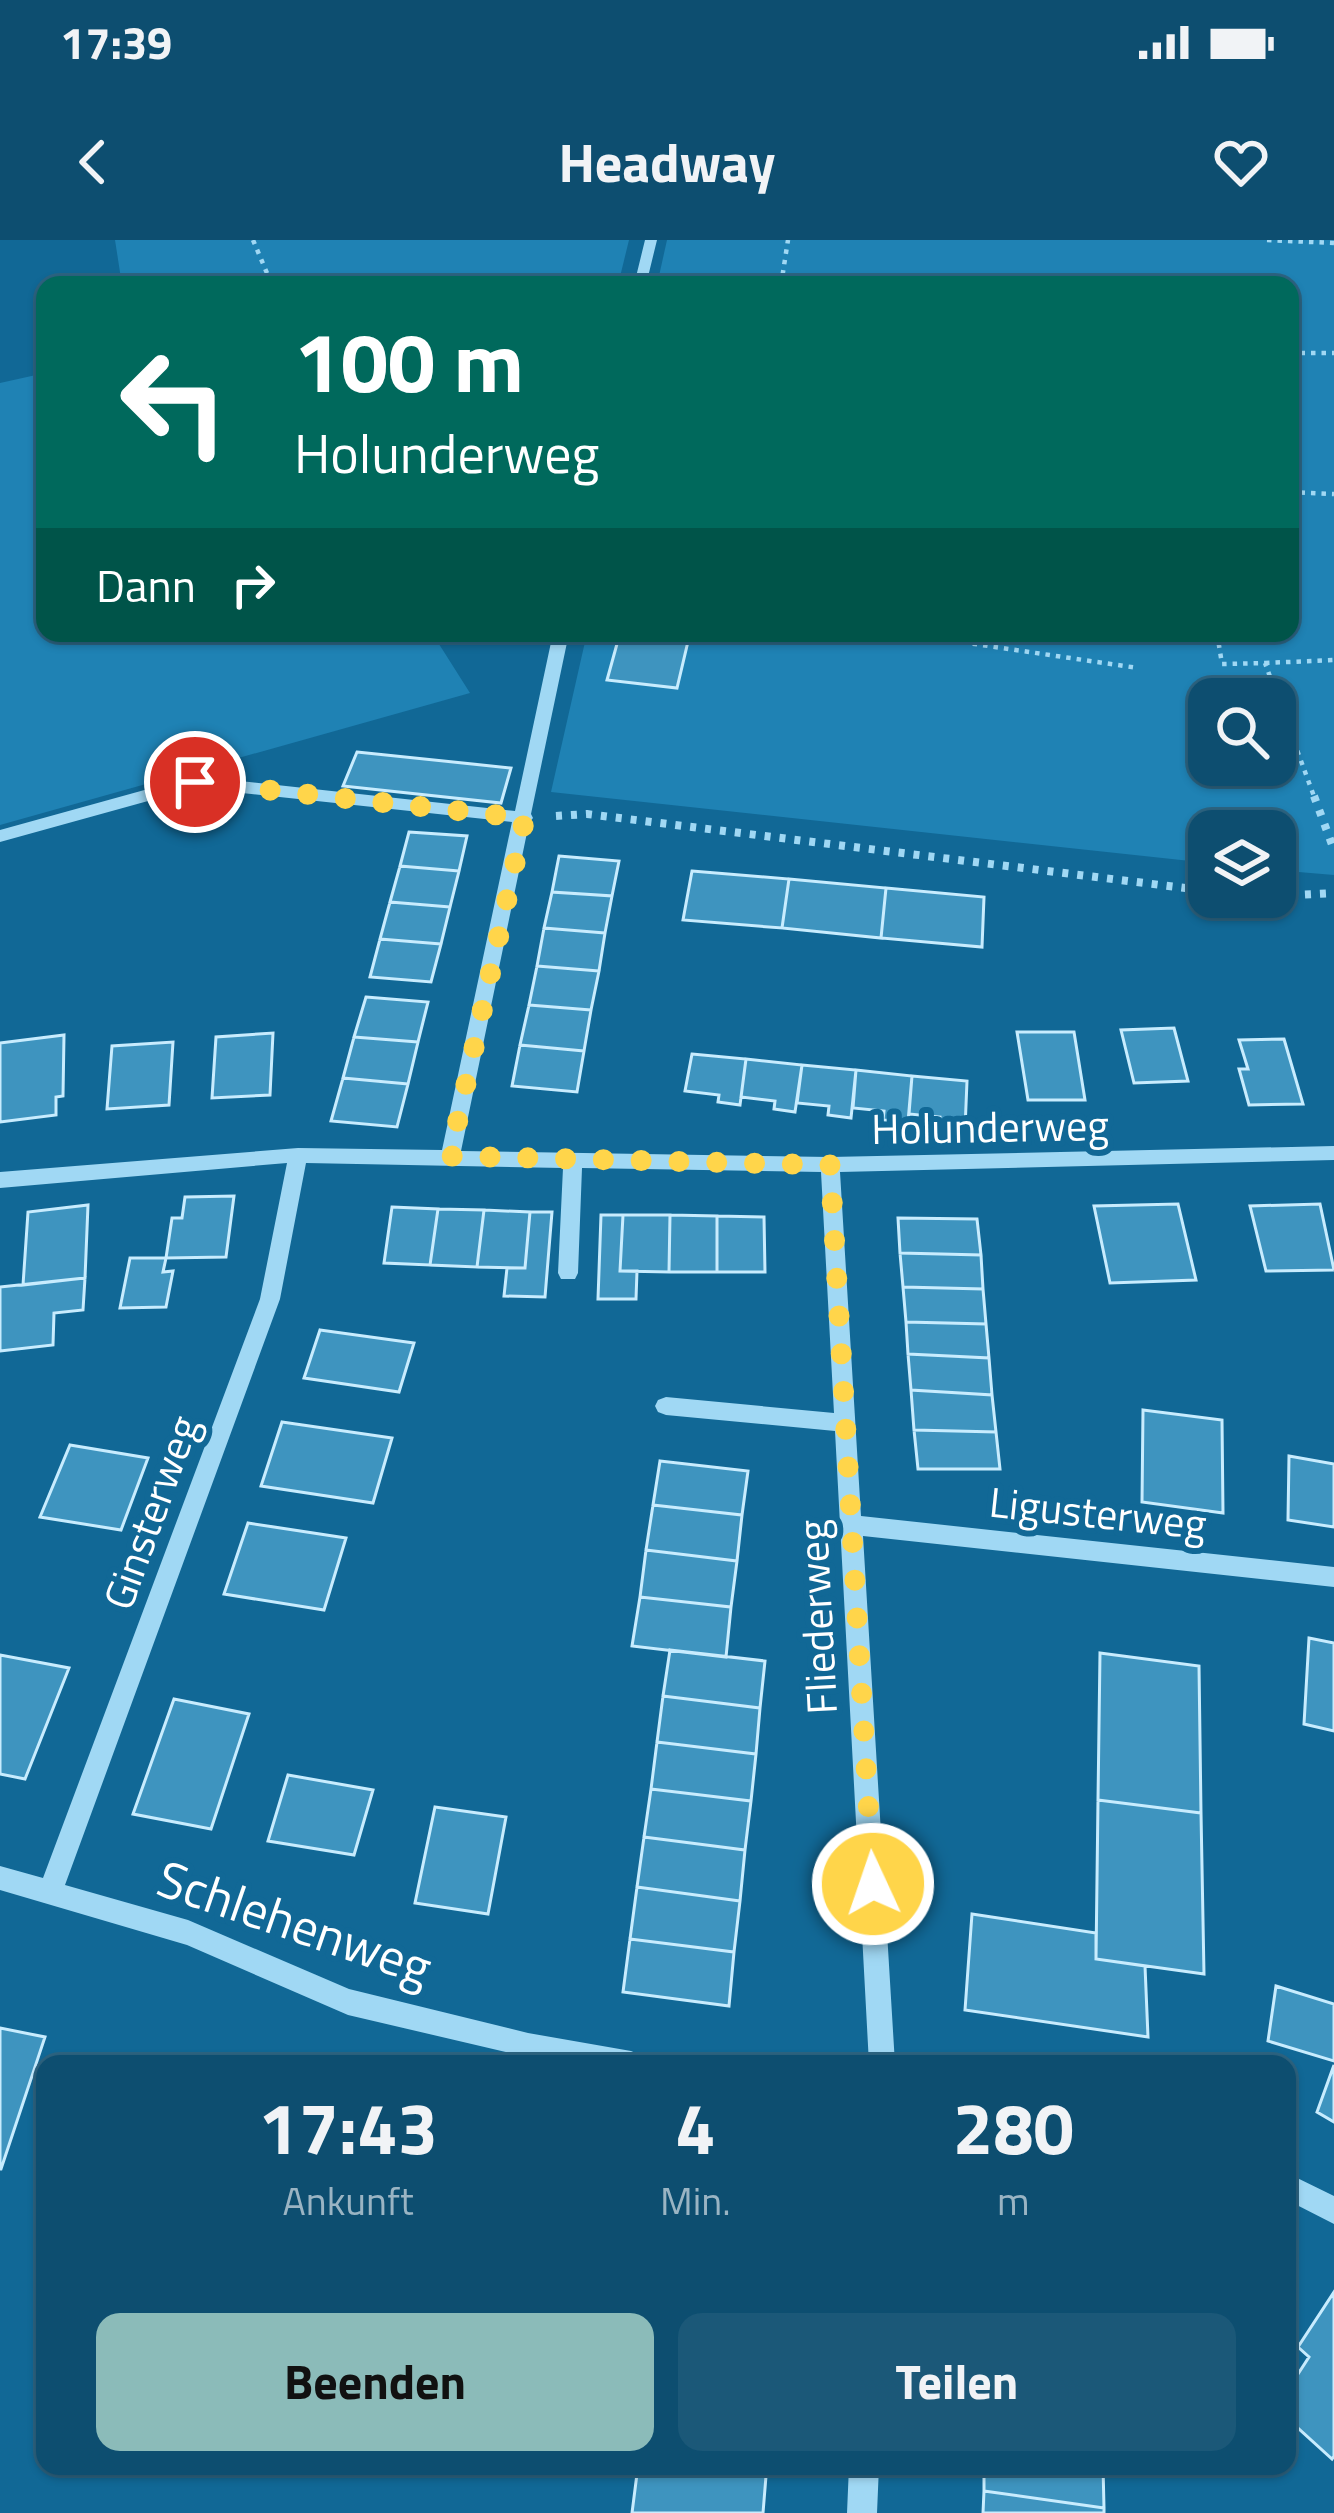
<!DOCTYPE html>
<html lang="de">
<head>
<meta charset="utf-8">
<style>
	body { margin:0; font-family:"Titillium Web",sans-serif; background:#1b5878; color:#f1f3f6; height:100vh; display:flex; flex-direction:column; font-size:45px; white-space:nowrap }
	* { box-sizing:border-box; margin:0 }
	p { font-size:39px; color:#9ab4c3 }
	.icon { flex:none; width:66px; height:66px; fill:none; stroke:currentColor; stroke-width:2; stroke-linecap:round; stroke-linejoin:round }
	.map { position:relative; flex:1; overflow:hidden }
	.sheet { position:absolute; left:36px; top:1815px; width:1260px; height:420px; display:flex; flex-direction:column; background:#0d4e70; border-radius:24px; box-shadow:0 3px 9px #0004,0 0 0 3px #2d6583 }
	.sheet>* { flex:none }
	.top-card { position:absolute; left:36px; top:36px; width:1263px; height:366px; border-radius:24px; box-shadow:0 3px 9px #0004,0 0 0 3px #2d6583; background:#00695c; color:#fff; overflow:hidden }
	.tools { position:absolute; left:1188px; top:438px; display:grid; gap:24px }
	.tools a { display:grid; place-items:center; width:108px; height:108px; border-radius:24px; background:#0d4e70; box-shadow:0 3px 9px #0004,0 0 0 3px #2d6583; font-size:60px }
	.pin { position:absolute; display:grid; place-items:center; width:102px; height:102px; color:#fff; margin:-51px; border:6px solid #fff; border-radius:50%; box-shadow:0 3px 12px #0007 }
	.me { position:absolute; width:132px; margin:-66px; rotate:357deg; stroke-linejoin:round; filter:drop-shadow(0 0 9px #0008) }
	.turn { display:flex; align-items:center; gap:42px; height:252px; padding:0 60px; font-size:54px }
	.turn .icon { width:156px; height:156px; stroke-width:2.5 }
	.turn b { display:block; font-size:84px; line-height:102px }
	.then { display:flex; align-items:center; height:114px; padding:0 60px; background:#0003; gap:24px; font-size:45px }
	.eta { display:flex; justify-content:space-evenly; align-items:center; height:204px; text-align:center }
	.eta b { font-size:72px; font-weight:700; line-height:84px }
	.button { display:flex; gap:24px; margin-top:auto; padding:24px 60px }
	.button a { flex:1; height:138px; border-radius:24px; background:#8bbbb9; color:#111; font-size:48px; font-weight:700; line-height:138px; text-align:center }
	.button a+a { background:#1b5878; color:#f1f3f6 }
	.status { display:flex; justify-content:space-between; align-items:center; height:84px; padding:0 60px; background:#0d4e70; direction:ltr }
	.status svg { height:33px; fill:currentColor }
	header { display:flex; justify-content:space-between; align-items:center; height:156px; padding:0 60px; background:#0d4e70; font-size:54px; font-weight:700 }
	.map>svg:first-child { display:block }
	.green { fill:#1f82b4; fill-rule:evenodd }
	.building { fill:#3e94bf; stroke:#c8ecfe; stroke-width:3 }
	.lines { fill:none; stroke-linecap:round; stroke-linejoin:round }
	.path-far1 { stroke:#a0d8f4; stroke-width:4.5; stroke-dasharray:4.5 6; stroke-linecap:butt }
	.path { stroke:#a0d8f4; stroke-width:8; stroke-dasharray:6 9; stroke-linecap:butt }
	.minor { fill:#a0d8f4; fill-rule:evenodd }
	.route { stroke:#ffd54a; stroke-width:21; stroke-dasharray:0 37.8 }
	.labels { text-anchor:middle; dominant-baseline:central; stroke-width:12; stroke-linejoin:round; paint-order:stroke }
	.street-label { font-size:42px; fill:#fff; stroke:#116896 }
	.near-street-label { font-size:51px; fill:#fff; stroke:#116896 }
</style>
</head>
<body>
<div class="status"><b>17:39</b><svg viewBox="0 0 49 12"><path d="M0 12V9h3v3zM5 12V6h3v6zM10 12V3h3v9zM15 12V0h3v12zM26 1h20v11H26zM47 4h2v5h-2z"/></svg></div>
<header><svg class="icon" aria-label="back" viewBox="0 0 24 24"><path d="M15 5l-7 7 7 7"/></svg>Headway<svg class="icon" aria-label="heart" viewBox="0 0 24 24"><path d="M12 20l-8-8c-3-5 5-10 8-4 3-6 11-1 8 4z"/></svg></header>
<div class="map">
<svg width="1334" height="2273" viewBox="0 0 1334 2273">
	<rect width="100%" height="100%" fill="#116896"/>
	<path class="green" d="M115 0H629L618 45H122Z
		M667 0H1334V635L1275 630V591H1209V623L551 552 587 393H1290V45H657ZM1209 459H1275V525H1209Z
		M45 133V393H432L470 453 0 585V143Z"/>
	<path class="building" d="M620 393H690L677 448 607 440Z
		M357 512 511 528 501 563 343 546Z
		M409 592 467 596 459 631 400 626Z
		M559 616 619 621 612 656 552 652Z
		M400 626 459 631 450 667 390 662Z
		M692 631 789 639 782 688 683 680Z
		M789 639 886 648 881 698 782 688Z
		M886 648 984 657 982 707 881 698Z
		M552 652 612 656 605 693 544 688Z
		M390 662 450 667 441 704 380 699Z
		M544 688 605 693 599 731 537 726Z
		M380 699 441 704 431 742 370 737Z
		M537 726 599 731 591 770 529 765Z
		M366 757 428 762 418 802 354 797Z
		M529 765 591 770 584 811 520 805Z
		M1174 788 1188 841 1134 843 1121 790Z
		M1017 792H1074L1085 860H1028Z
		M273 793 270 855 212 858 216 797Z
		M64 795 63 856 56 857V875L0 882V803Z
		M354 797 418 802 408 844 343 838Z
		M1284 799 1303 864 1249 865 1239 829H1248L1239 800Z
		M173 802 169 865 107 869 112 806Z
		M520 805 584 811 577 852 512 846Z
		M692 814 746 819 740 865 718 862 719 855 685 851Z
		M746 819 802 825 795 872 774 869 775 861 741 857Z
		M802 825 856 830 851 878 828 875 829 866 797 863Z
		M856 830 912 836 908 882 883 880 884 871 853 868Z
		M912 836 967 841 965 889 940 887V877L909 874Z
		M343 838 408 844 397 887 331 881Z
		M234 956 226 1017 166 1018 172 978H182L185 957Z
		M1178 964 1196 1040 1110 1043 1094 966Z
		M1320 964 1334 1030 1266 1031 1250 966Z
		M88 965 85 1038 23 1045 28 972Z
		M392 967 438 969 430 1025 384 1023Z
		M438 969 484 970 477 1027 430 1025Z
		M484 970 530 972 525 1028 477 1027Z
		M530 972H552L545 1057 504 1056 507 1028H525Z
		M601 975H623L620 1031H637L636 1059H598Z
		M623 975H670L669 1032 620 1031Z
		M670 975 717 976V1032H669Z
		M717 976 764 977 765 1032H717Z
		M898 978 977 979 981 1015 900 1013Z
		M900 1013 981 1015 983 1049 903 1047Z
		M130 1018H166L163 1032 173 1031 166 1067 120 1068Z
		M85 1038 83 1070 54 1073 53 1105 0 1111V1047Z
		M903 1047 983 1049 986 1084 906 1082Z
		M906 1082 986 1084 989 1118 908 1114Z
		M320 1090 414 1103 399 1152 304 1138Z
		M908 1114 989 1118 992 1155 911 1150Z
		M911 1150 992 1155 996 1192 914 1190Z
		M1143 1170 1222 1180 1223 1273 1142 1262Z
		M282 1182 392 1198 373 1263 261 1246Z
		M914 1190 996 1192 1000 1229H918Z
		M70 1205 148 1218 121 1290 40 1277Z
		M1289 1216 1334 1224V1287L1288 1280Z
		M660 1221 748 1231 742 1275 653 1265Z
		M653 1265 742 1275 737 1321 646 1310Z
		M248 1283 346 1298 324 1370 224 1354Z
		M646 1310 737 1321 731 1367 640 1357Z
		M640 1357 731 1367 726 1417 632 1406Z
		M1309 1398 1334 1403V1491L1304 1484Z
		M670 1410 765 1421 760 1468 663 1456Z
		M1100 1413 1199 1426 1201 1573 1098 1560Z
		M0 1415 69 1428 25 1539 0 1534Z
		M663 1456 760 1468 756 1514 657 1502Z
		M174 1459 249 1474 211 1589 133 1574Z
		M657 1502 756 1514 751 1561 651 1549Z
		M288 1535 373 1550 354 1615 268 1601Z
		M651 1549 751 1561 745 1610 644 1597Z
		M1098 1560 1201 1573 1204 1734 1096 1719Z
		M435 1567 506 1577 488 1674 415 1663Z
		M644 1597 745 1610 740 1661 637 1647Z
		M637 1647 740 1661 734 1712 630 1699Z
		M972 1674 1096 1693V1719L1145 1726 1148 1797 965 1770Z
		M630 1699 734 1712 729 1766 623 1752Z
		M1276 1746 1334 1764V1821L1268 1801Z
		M0 1788 45 1797 1 1929H0Z
		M1334 1825V1882L1317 1872Z
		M1334 2052V2216L1332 2219 1287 2178V2151L1309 2117 1298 2107Z
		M638 2226H708L766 2236 763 2273H632Z
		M984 2226H1103L1104 2268 984 2251Z
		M984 2251 1104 2268V2273H983Z"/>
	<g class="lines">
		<path class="path-far1" d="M253 0 272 45
			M1267 0 1334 3
			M781 45 788 0
			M1290 113H1334
			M1290 252 1334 254
			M900 393 1138 428
			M1217 393 1222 424 1265 423 1315 559
			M1265 423 1334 420"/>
		<path class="path" d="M1314 556 1334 610
			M556 576 587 574 1209 651
			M1275 656 1334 653"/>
		<path class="minor" d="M645 0H657L646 45H634Z
			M553 393H569L531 574 533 578 529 583 461 911 830 917 1334 906V920L840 932 861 1276 1334 1327V1347L863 1296 895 1824H869L835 1191 666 1175 658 1172 655 1166 658 1160 666 1157 834 1173 821 932 582 928 578 1033 575 1039H561L558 1033 563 928 306 923 280 1059 65 1645 188 1680 349 1749 528 1793 631 1811 640 1815 644 1824H557L348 1775 187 1705 0 1650V1626L43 1638 260 1059 287 923 0 948V932L298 908 442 910 512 582 195 548 0 602V590L195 536 515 571Z
			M1287 1933 1334 1956V1984L1287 1960Z
			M849 2226H879L877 2273H847Z"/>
	</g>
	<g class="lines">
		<path class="route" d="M195 542 525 578 450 916 830 925 873 1644"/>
	</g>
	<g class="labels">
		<g class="street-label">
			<text transform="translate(990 886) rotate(-1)">Holunderweg</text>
			<text transform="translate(150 1272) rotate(-70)">Ginsterweg</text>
			<text transform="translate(1098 1272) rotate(6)">Ligusterweg</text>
			<text transform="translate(816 1377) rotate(-93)">Fliederweg</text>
		</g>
		<g class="near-street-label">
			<text transform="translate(295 1682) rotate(19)">Schlehenweg</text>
		</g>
	</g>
</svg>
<div class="tools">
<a><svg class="icon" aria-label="search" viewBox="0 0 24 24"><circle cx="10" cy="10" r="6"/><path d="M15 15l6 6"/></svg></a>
<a><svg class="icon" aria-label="layers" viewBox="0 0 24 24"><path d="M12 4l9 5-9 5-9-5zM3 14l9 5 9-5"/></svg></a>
</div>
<div class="pin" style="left:195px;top:542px;background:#d93025"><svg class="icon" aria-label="arrive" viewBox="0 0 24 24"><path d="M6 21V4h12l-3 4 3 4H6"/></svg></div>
<svg class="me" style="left:873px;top:1644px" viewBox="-20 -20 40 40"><circle r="17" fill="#ffd54a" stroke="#fff" stroke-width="3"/><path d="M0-11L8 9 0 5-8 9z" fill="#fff"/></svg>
<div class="top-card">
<div class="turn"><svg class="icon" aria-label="left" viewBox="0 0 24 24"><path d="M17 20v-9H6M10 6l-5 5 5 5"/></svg><div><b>100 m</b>Holunderweg</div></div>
<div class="then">Dann<svg class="icon" aria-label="right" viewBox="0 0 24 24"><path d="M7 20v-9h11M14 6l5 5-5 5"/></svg></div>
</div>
<section class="sheet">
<div class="eta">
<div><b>17:43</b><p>Ankunft</p></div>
<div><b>4</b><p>Min.</p></div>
<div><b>280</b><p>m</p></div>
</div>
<div class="button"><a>Beenden</a><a>Teilen</a></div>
</section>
</div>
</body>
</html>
